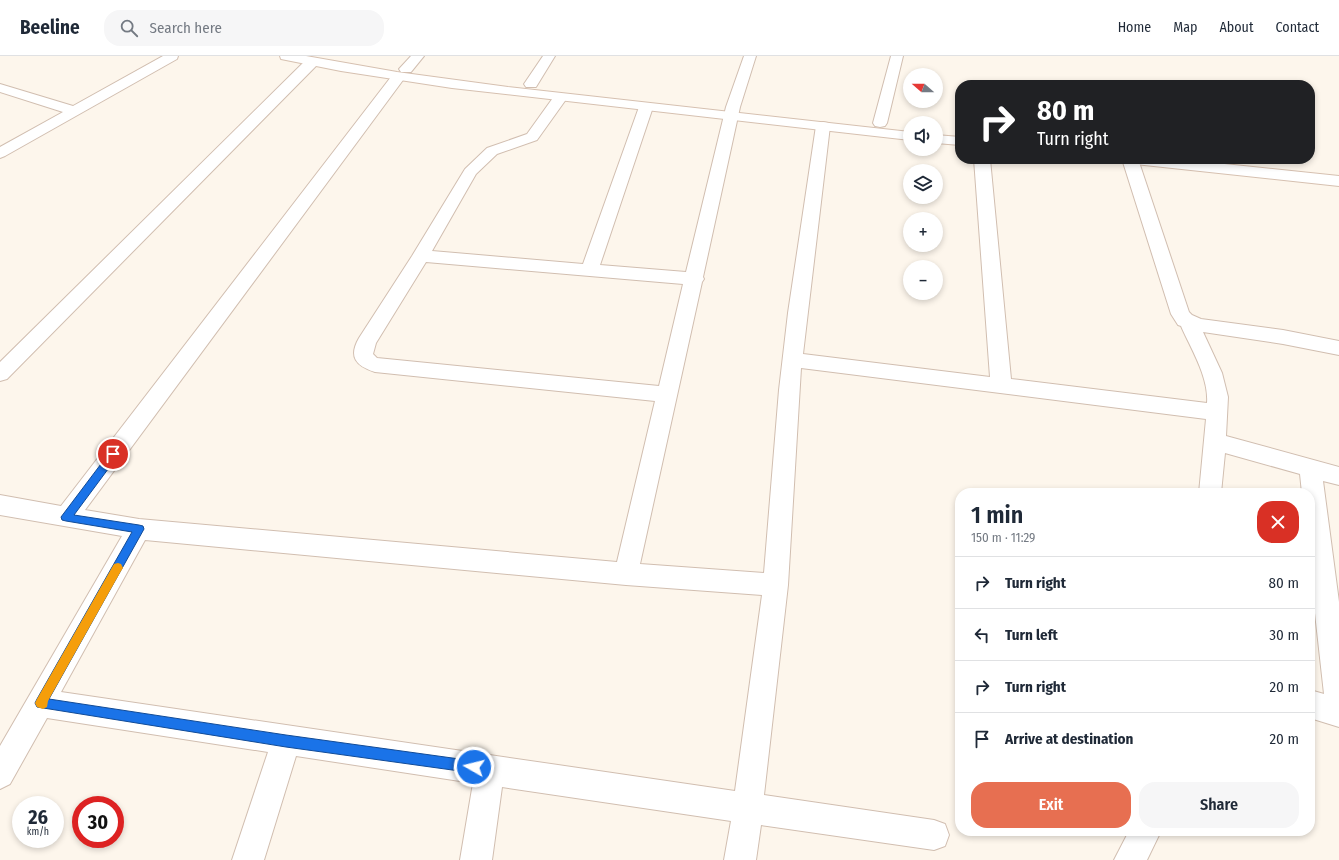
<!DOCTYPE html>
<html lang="en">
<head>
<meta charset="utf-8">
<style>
	body { margin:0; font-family:"Fira Sans Condensed",sans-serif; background:#f6f6f7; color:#1f2937; height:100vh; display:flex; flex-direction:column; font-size:15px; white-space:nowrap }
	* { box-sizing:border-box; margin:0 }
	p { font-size:13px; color:#747a83 }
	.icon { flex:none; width:22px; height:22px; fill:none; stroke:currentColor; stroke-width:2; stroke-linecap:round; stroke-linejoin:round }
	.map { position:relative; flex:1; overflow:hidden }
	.drawer { position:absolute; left:955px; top:432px; width:360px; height:348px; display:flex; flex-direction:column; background:#fff; border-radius:16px; box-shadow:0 2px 6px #0003 }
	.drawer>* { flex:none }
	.banner { position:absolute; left:955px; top:24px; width:360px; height:84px; border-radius:16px; box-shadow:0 2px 6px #0003; background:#202124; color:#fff; overflow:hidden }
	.needle { width:26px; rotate:290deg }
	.controls { position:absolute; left:903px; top:12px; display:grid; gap:8px }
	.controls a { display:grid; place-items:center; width:40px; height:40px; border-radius:50%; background:#fff; box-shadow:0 2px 6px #0003; font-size:20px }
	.speed { position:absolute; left:12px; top:740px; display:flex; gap:8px; font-size:20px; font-weight:700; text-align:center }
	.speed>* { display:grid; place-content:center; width:52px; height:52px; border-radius:50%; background:#fff; box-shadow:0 2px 6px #0003; line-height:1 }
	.speed small { font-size:10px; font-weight:400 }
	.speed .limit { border:6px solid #d22; background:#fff; color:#111 }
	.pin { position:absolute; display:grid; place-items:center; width:34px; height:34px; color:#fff; margin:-17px; border:2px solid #fff; border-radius:50%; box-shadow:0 1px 4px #0007 }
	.me { position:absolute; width:44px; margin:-22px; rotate:278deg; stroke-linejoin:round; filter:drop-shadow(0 0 3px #0008) }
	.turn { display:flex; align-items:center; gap:14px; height:84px; padding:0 16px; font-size:18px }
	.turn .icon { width:52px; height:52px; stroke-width:2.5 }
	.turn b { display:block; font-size:28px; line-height:34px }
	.round { display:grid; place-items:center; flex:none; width:42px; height:42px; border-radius:16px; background:#f6f6f7 }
	.headline { display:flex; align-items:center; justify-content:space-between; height:68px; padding:0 16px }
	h1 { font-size:24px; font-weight:600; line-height:30px }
	.action { display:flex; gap:8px; margin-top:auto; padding:8px 16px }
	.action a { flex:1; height:46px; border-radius:16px; background:#e76f51; color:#fff; font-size:16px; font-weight:600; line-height:46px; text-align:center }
	.action a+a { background:#f6f6f7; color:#1f2937 }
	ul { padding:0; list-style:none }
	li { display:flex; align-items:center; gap:12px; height:52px; padding:0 16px; border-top:1px solid #e0e1e3 }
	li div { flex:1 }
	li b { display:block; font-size:15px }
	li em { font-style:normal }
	header { display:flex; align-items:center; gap:24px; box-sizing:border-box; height:56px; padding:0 20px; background:#fff; border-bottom:1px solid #e0e1e3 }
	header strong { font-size:19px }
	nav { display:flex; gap:22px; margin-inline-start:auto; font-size:14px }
	.search { width:280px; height:36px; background:#f6f6f7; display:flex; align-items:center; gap:10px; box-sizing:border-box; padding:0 14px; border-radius:16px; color:#747a83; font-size:15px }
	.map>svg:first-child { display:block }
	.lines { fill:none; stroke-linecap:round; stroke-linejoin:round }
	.street-casing { stroke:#d1beb0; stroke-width:2 }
	.secondary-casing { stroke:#d6c0b0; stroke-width:2 }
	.street { fill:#fff; fill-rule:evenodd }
	.secondary { fill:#fff; fill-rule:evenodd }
	.route { fill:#1a73e8; stroke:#114b97 }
	.slow { fill:#f59e0b }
</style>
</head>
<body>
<header>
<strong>Beeline</strong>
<div class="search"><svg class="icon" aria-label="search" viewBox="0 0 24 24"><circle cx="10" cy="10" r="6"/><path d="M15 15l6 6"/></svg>Search here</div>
<nav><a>Home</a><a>Map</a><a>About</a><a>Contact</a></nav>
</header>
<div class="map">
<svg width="1339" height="804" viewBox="0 0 1339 804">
	<rect width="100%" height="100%" fill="#fdf6ec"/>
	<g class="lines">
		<g class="street-casing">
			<path id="street" d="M163 0H178L177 3 5 100 0 102V91L63 56 0 36V28L73 50Z
				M411 0H424L411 16H401L399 13Z
				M543 0H555L536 31H526L524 28Z
				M744 0H756L740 51 703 221 704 223 702 226 640 508 764 517 779 334 788 257 816 70 818 67 823 66 828 67 830 70 803 298 990 321 974 103H990L1011 323 1207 347C1209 321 1191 293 1181 270L1178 269 1171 258 1122 103H1138L1189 256 1192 259 1201 263 1283 274 1339 285V299L1283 288 1203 276 1222 317 1228 341 1226 380 1339 411V429L1323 425 1339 546V671L1310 662V634L1324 638 1310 512V437H1302L1300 418 1225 397 1221 437H1199L1206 363 801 312 788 529 764 739 934 764 945 768 949 779 945 790 934 794 761 769 756 804H724L731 765 502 731 492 804H460L473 727 296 700 264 804H232L268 696 47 662 10 728 0 733V690L122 480 0 459V439L61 450 394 17H404L406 20 85 454 139 463 617 506 655 345 375 316C356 310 348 301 359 282L412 200 465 113 487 92 527 78 555 39 560 38 565 39 567 42 537 84 497 98 476 118 432 195 583 208 639 51 641 48 646 47 651 48 653 51 600 209 686 216 726 51ZM426 206 683 228 659 330 377 302 373 298 376 287ZM145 484 626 529 762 539 735 735 61 636Z
				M891 0H903L887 67 885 70 880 71 875 70 873 67Z
				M312 2 317 3 318 6 317 9 7 323 0 325V306L307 3Z
				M1129 775H1161L1147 804H1114Z"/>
		</g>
		<g class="secondary-casing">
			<path id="secondary" d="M280 0H306L397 16 508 31 910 76V84L452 32 341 15 281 3Z
				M936 79 960 81V89L936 87Z
				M1127 103H1177L1339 120V130L1135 108 1130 106Z"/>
		</g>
		<use href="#street" class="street"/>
		<use href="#secondary" class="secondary"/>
	</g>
	<path class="route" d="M113 395 117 396 118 398 117 401 74 459 139 469 143 470 144 473 49 643 286 679 474 705 478 707 480 711 478 715 474 717 286 691 37 651 35 647 37 643 132 476 66 465 62 464 61 461 110 396Z"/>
	<path class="slow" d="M118 507 121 508 123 512 121 515 48 645 47 651 43 653 37 651 35 647 37 643 114 508Z"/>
</svg>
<div class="controls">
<a><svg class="needle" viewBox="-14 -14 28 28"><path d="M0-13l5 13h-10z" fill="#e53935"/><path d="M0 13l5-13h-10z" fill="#747a83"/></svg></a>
<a><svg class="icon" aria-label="sound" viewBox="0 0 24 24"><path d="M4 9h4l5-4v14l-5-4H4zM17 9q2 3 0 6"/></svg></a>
<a><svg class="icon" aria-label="layers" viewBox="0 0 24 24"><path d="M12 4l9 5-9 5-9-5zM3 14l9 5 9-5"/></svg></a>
<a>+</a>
<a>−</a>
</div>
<div class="speed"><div>26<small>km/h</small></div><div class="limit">30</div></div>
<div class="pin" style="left:113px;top:398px;background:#d93025"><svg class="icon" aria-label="arrive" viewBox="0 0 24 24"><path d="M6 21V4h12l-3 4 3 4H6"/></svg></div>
<svg class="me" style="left:474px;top:711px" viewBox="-20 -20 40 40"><circle r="17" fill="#1a73e8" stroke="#fff" stroke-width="3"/><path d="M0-11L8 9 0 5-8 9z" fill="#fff"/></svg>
<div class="banner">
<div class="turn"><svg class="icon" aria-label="right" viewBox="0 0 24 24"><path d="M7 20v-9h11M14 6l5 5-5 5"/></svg><div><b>80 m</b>Turn right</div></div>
</div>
<section class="drawer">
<div class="headline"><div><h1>1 min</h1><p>150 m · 11:29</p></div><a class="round" style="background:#d93025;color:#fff"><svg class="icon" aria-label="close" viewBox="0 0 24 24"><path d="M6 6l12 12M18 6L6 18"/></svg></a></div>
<ul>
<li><svg class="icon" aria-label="right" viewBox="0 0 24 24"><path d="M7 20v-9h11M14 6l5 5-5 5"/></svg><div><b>Turn right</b></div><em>80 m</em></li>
<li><svg class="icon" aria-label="left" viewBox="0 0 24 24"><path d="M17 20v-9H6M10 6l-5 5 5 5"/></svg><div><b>Turn left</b></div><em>30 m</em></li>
<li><svg class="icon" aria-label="right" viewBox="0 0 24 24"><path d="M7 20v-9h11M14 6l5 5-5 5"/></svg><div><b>Turn right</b></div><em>20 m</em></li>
<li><svg class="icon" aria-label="arrive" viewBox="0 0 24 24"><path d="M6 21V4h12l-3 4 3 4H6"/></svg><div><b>Arrive at destination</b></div><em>20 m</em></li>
</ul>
<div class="action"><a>Exit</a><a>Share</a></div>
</section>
</div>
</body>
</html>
